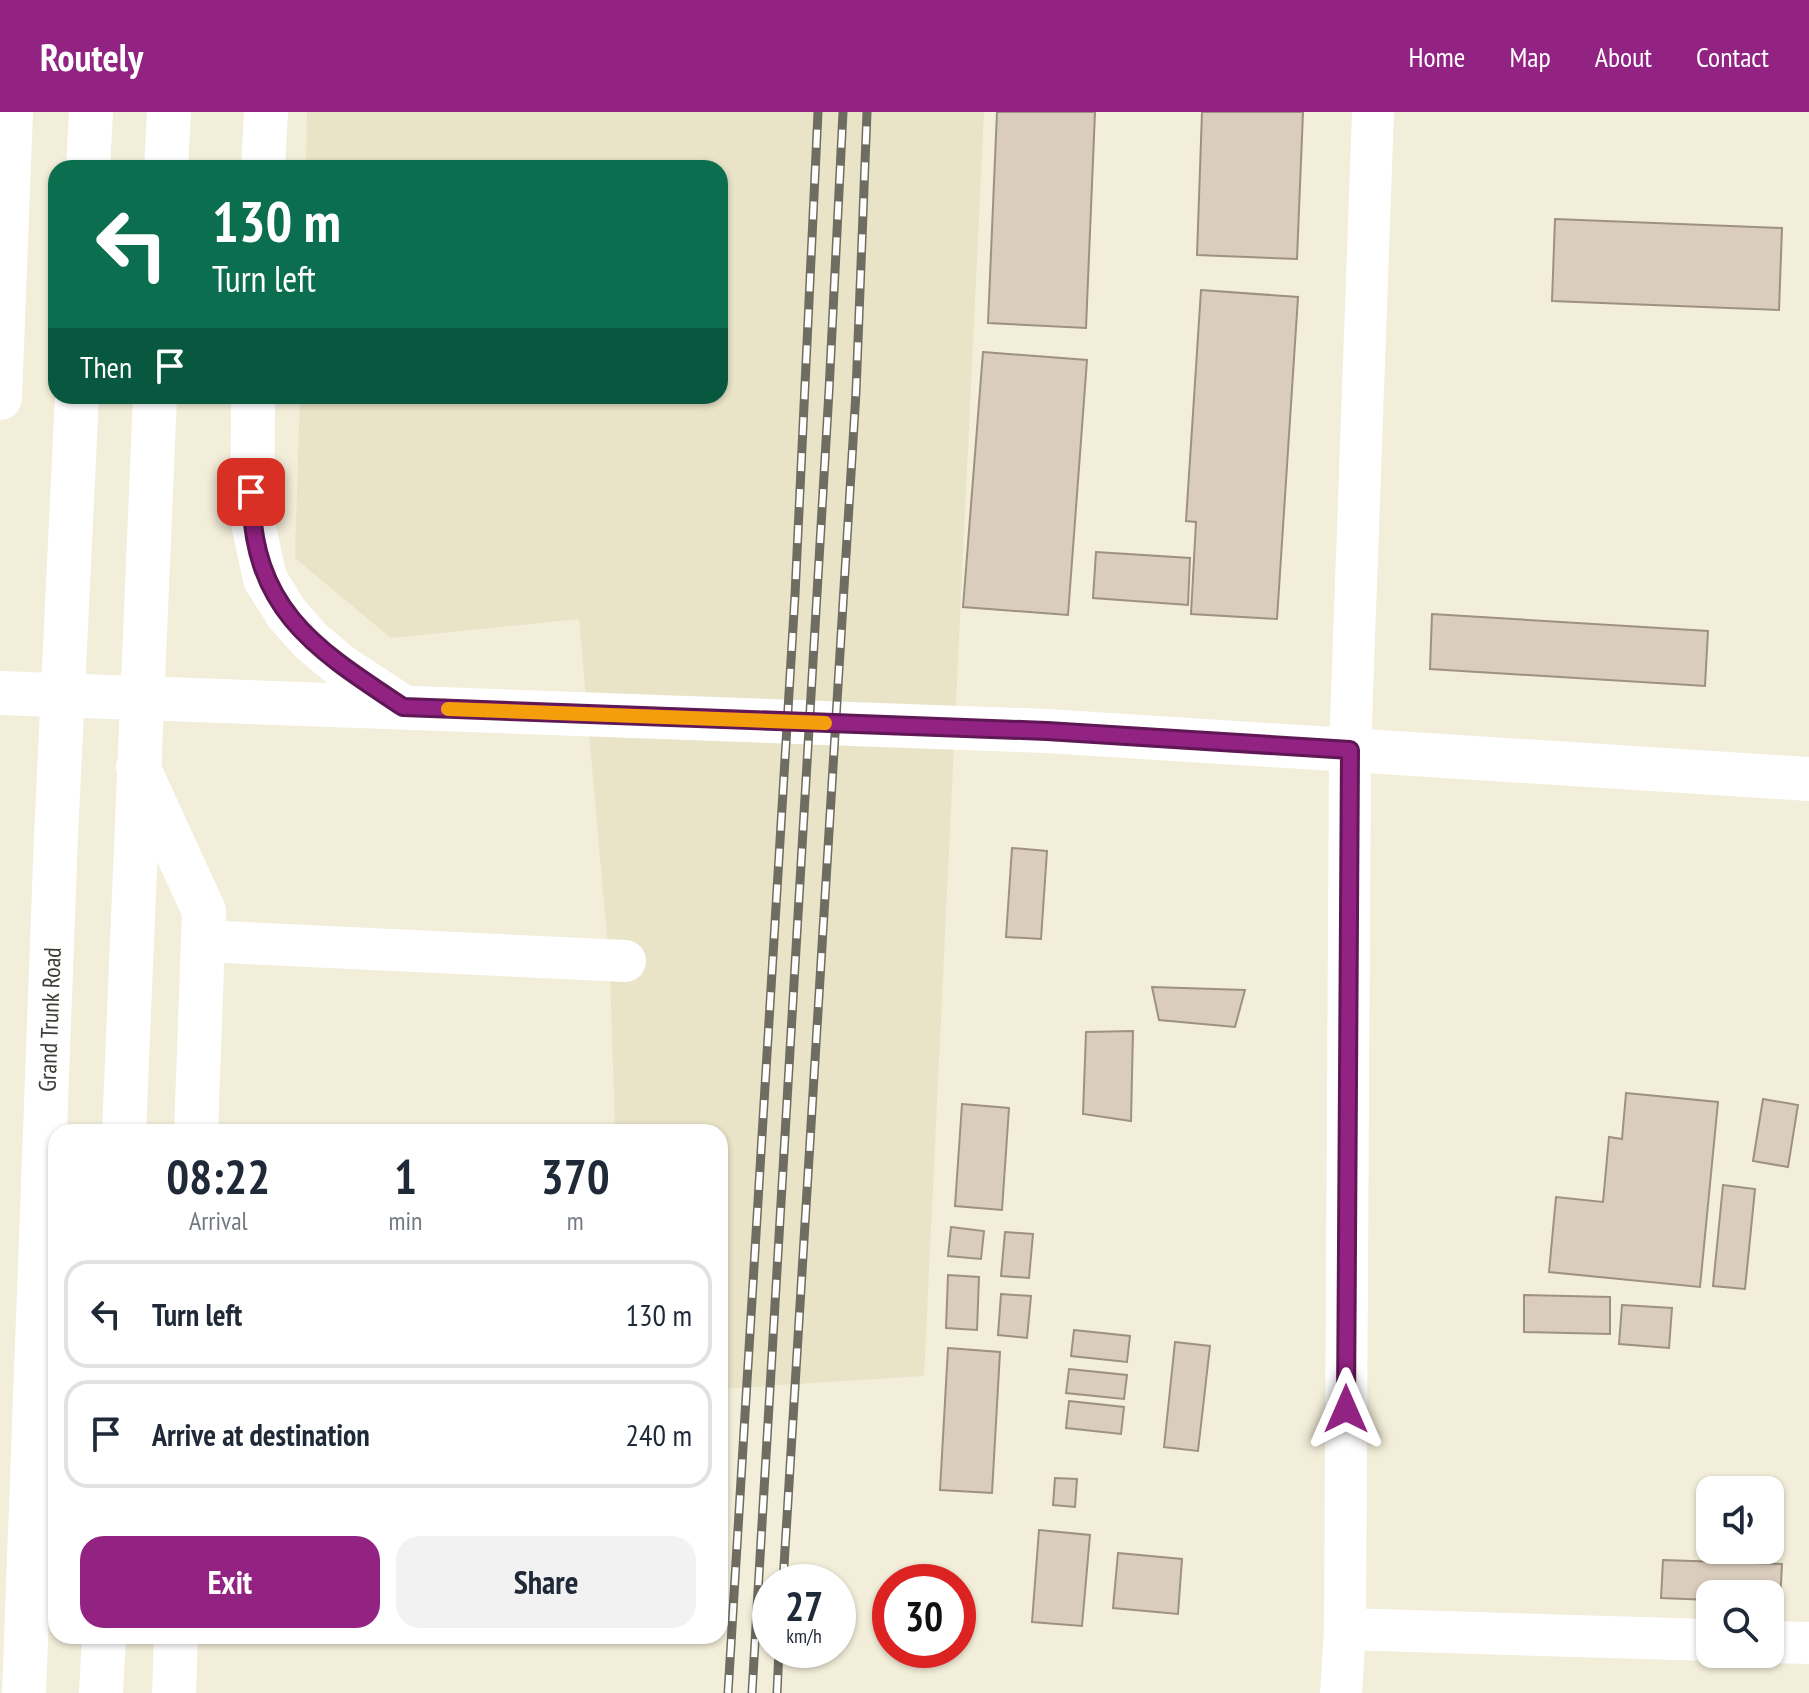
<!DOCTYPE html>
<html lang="en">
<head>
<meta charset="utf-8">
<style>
	body { margin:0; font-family:"PT Sans Narrow",sans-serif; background:#f2f2f3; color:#1f2937; height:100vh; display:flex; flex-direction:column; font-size:30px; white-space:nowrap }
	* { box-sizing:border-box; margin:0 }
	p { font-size:26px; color:#747a83 }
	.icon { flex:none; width:44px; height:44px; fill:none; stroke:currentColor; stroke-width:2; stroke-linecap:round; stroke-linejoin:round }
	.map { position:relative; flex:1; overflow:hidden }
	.sheet { position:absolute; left:48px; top:1012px; width:680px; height:520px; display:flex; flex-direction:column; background:#fff; border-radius:24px; box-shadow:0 2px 6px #0004 }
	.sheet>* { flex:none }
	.guide { position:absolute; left:48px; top:48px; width:680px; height:244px; border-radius:24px; box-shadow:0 2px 6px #0004; background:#0b6e4f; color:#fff; overflow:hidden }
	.tools { position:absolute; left:1696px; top:1364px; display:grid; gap:16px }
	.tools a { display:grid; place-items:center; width:88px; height:88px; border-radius:16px; background:#fff; box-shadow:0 2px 6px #0004; font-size:40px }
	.speed { position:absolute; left:752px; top:1452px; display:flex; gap:16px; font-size:40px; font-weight:700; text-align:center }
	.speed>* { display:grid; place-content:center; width:104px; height:104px; border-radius:50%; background:#fff; box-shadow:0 2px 6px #0004; line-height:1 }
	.speed small { font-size:20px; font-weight:400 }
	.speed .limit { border:12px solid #d22; background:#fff; color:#111 }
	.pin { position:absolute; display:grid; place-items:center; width:68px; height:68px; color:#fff; margin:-34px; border-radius:16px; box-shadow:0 4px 12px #0006 }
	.me { position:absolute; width:88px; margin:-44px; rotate:0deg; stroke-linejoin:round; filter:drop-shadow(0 0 6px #0008) }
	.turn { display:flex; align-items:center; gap:28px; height:168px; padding:0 32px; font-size:36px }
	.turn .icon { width:104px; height:104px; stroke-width:2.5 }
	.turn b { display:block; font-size:56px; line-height:68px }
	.then { display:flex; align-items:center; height:76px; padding:0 32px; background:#0003; gap:16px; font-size:30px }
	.eta { display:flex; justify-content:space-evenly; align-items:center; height:136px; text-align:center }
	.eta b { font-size:48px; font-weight:600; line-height:56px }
	.button { display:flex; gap:16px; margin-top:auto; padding:16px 32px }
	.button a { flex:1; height:92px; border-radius:24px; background:#922383; color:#fff; font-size:32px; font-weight:600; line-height:92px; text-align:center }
	.button a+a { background:#f2f2f3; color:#1f2937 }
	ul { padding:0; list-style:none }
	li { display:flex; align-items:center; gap:24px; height:108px; margin:0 16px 12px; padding:0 16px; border:4px solid #e0e1e3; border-radius:24px }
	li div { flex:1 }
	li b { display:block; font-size:30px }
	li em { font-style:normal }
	header { display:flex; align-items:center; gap:48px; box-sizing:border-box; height:112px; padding:0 40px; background:#922383; color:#fff }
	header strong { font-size:38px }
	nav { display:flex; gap:44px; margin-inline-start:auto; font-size:28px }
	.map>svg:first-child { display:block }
	.built { fill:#e9e3c7 }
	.building { fill:#dbcdbd; stroke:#9e9181; stroke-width:2 }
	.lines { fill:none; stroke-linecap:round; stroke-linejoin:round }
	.minor { stroke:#fff; stroke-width:42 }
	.tertiary { stroke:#fff; stroke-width:44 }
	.trunk { stroke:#fff; stroke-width:44 }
	.rail-casing { stroke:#6f6d61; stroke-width:9 }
	.rail { stroke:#fff; stroke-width:6; stroke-dasharray:18; stroke-linecap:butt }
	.route-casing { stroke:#5f1755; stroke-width:20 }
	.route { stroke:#922383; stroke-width:14 }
	.slow { stroke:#f59e0b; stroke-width:14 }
	.labels { text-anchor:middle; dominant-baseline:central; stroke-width:8; stroke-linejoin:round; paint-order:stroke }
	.street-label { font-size:24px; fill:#3d3b33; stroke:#fff }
</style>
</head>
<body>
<header>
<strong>Routely</strong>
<nav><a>Home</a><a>Map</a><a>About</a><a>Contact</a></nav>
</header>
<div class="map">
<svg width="1809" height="1581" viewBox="0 0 1809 1581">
	<rect width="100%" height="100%" fill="#f2eed9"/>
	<path class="built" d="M307 0H984L924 1264 720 1277V1020H615L610 859 579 507 391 526 295 446 300 284H720V56H306Z"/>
	<path class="building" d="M997 0H1095L1086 216 988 211Z
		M1202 0H1303L1297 147 1197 143Z
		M1555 107 1782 116 1779 198 1552 189Z
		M1201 178 1298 185 1277 507 1191 502 1196 410 1186 409Z
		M983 240 1087 248 1068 503 963 495Z
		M1096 440 1190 446 1188 493 1093 486Z
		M1432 502 1708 519 1705 574 1430 557Z
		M1012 736 1047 739 1041 827 1006 825Z
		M1152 875 1245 878 1235 915 1159 908Z
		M1133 919 1131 1009 1083 1002 1086 920Z
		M1626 981 1718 990 1700 1175 1549 1160 1556 1085 1603 1090 1609 1025 1622 1027Z
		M1763 987 1798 993 1788 1055 1753 1049Z
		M962 992 1009 996 1002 1098 955 1094Z
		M1723 1073 1755 1077 1745 1177 1713 1174Z
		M951 1115 984 1119 981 1147 948 1144Z
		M1005 1120 1033 1122 1029 1166 1001 1164Z
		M948 1163 979 1165 977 1218 946 1216Z
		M1001 1182 1031 1184 1027 1226 998 1223Z
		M1524 1183 1610 1185V1222L1524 1220Z
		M1622 1193 1672 1196 1669 1236 1619 1232Z
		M1074 1218 1130 1224 1127 1250 1071 1244Z
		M1175 1230 1210 1234 1198 1339 1164 1335Z
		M948 1236 1000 1240 992 1381 940 1378Z
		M1069 1257 1127 1263 1124 1287 1066 1281Z
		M1069 1289 1124 1295 1121 1322 1066 1316Z
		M1055 1366 1077 1367 1075 1395 1053 1393Z
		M1039 1418 1090 1423 1082 1514 1032 1510Z
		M1118 1441 1182 1447 1178 1502 1113 1496Z
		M1663 1448 1782 1452 1780 1490H1770V1482H1710V1488L1661 1486Z"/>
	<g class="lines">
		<path class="minor" d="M203 829 625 849
			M1345 1517 1710 1528
			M1770 1530 1809 1531
			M1341 1581 1345 1517 1350 638 1373 0"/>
		<path class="tertiary" d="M263 56 266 0
			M253 284 252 406 265 467 287 502 311 529 342 555 403 595
			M0 286 11 0
			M0 581 1047 619 1809 667
			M138 655 204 799 196 1020
			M174 1581 176 1524"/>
		<g class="trunk">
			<path d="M88 56 91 0"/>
			<path d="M166 56 169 0"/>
			<path d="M124 1020 155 284"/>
			<path id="s1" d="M24 1581 56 724 77 284"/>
			<path d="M101 1581 104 1524"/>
		</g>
		<g class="rail-casing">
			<path id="rail" d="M783 1470 856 280 867 0
				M728 1581 795 483 818 0
				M752 1581 829 279 843 0
				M777 1581 779 1538"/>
		</g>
		<use href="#rail" class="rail"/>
	</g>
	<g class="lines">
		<g class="route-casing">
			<path id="route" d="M251 380C252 498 314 536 403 595L1047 619 1350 638 1346 1297"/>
		</g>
		<use href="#route" class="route"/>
		<path class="slow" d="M448 597 825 611"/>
	</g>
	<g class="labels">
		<g class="street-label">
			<text stroke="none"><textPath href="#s1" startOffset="674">Grand Trunk Road</textPath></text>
		</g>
	</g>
</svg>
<div class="tools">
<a><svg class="icon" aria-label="sound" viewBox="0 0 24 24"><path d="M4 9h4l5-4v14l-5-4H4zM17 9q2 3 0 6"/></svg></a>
<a><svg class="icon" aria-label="search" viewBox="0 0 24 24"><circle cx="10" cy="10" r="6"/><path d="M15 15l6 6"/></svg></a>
</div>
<div class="speed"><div>27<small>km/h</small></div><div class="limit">30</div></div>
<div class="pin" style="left:251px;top:380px;background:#d93025"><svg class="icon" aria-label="arrive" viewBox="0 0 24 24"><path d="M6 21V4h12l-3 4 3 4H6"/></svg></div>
<svg class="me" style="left:1346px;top:1297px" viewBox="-20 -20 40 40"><path d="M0-17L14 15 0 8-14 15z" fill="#922383" stroke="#fff" stroke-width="4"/></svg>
<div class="guide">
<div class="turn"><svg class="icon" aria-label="left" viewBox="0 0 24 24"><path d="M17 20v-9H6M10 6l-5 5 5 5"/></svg><div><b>130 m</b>Turn left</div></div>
<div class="then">Then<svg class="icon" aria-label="arrive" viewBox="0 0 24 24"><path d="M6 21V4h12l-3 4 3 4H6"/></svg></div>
</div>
<section class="sheet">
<div class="eta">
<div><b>08:22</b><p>Arrival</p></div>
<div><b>1</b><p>min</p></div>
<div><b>370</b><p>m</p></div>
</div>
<ul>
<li><svg class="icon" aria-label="left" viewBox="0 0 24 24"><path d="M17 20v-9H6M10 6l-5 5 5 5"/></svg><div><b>Turn left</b></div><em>130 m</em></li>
<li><svg class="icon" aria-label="arrive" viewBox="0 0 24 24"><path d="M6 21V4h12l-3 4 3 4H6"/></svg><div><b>Arrive at destination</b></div><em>240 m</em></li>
</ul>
<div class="button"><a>Exit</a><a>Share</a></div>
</section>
</div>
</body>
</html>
